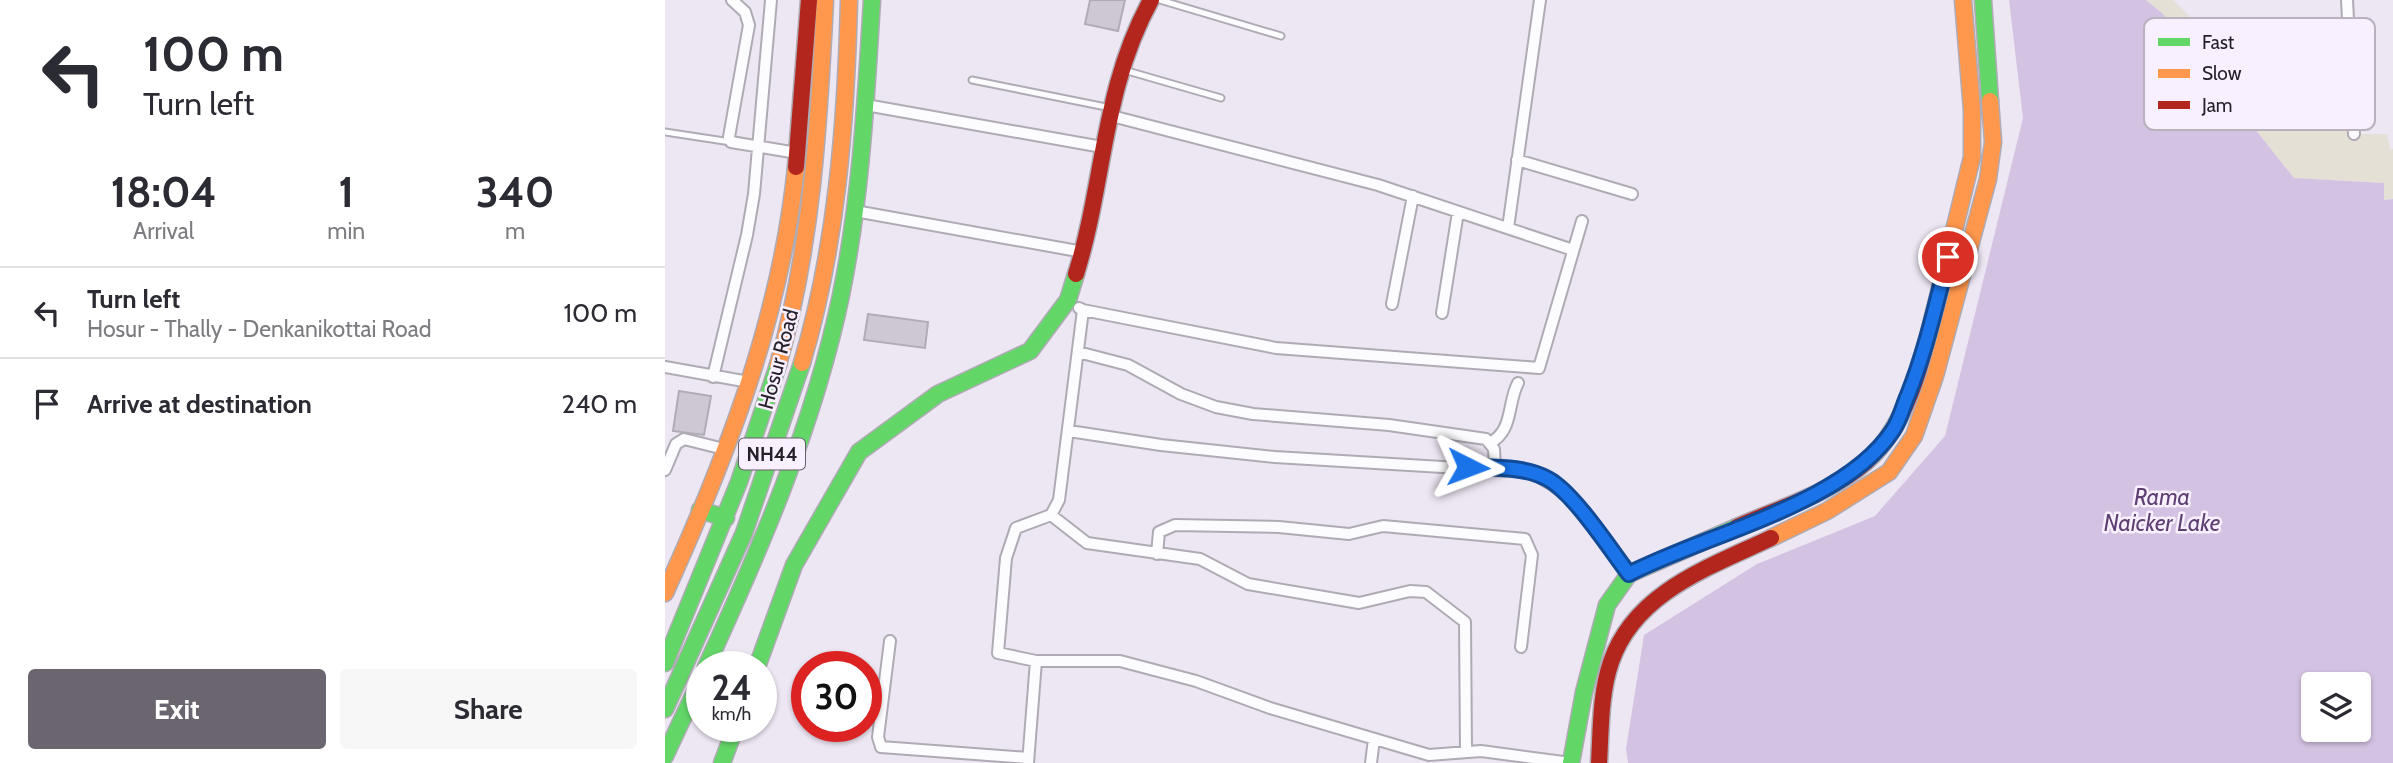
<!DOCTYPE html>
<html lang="en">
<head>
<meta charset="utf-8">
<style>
	body { margin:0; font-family:Cabin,sans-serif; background:#f7f7f7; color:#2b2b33; height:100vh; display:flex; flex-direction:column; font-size:26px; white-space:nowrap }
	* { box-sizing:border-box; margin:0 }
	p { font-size:23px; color:#7c7c81 }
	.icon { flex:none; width:38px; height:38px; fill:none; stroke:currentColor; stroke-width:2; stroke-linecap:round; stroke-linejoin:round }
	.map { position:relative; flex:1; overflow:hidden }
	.side { display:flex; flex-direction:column; background:#fff; width:665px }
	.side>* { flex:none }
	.guide { background:#fff; color:#2b2b33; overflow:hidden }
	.tools { position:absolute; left:1636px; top:672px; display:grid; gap:14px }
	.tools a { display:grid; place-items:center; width:70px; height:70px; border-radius:7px; background:#fff; box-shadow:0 2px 5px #0004; font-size:35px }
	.speed { position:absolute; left:21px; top:651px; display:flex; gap:14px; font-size:35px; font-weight:700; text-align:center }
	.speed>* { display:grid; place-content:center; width:91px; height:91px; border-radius:50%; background:#fff; box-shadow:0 2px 5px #0004; line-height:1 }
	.speed small { font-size:18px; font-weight:400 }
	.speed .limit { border:10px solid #d22; background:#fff; color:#111 }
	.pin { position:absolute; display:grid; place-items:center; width:60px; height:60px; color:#fff; margin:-30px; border:4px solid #fff; border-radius:50%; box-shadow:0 2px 7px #0007 }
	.me { position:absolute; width:77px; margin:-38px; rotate:93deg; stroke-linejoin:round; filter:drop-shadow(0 0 5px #0008) }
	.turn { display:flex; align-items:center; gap:24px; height:147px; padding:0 28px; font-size:32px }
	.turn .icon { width:91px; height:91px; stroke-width:2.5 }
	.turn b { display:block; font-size:49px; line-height:60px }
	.eta { display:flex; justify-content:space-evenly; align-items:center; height:119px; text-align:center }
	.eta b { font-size:42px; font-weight:700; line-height:49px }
	.action { display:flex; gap:14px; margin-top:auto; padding:14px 28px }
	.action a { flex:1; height:80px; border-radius:7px; background:#6b6570; color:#fff; font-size:28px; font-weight:700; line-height:80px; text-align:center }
	.action a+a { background:#f7f7f7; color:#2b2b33 }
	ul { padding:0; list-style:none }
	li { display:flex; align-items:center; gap:21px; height:91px; padding:0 28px; border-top:2px solid #e1e1e2 }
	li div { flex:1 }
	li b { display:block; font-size:26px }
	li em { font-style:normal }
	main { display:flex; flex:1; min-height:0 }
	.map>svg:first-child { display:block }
	.green { fill:#e4e0d6 }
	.water { fill:#d4c2e3; fill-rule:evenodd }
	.building { fill:#cec8d3; stroke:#b0acb5; stroke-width:2 }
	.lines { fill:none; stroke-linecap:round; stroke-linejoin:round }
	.lane-casing { stroke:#afabb4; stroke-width:9 }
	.street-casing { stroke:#afabb4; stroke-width:14 }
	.fast-casing { stroke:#afabb4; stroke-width:19 }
	.slow-casing { stroke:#afabb4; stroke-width:19 }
	.jam-casing { stroke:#afabb4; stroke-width:19 }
	.lane { stroke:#fcfbfd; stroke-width:5 }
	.street { stroke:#fcfbfd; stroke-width:10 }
	.fast { stroke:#63d668; stroke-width:16 }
	.slow { stroke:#ff974d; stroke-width:16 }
	.jam { stroke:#b3261e; stroke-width:16 }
	.route-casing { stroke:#114b97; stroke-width:18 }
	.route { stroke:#1a73e8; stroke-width:12 }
	.labels { text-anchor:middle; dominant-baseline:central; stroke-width:5; stroke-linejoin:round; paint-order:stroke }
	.shield { fill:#f8f0fe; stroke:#645e69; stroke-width:2 }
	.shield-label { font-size:19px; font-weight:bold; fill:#252029 }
	.street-label { font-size:21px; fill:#252029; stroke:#f8f0fe }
	.water-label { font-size:23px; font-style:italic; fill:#5e3f74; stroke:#f8f0fe }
	.key { fill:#f8f0fe; stroke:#b9b2be; stroke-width:2 }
	.key-label { font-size:19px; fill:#252029 }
</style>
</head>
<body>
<main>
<section class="side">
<div class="guide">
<div class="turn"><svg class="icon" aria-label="left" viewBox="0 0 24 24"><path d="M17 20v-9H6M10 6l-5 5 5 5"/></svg><div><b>100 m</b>Turn left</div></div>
</div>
<div class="eta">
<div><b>18:04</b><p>Arrival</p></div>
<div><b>1</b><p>min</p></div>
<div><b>340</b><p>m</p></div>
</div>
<ul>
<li><svg class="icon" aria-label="left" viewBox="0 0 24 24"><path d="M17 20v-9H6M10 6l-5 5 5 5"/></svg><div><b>Turn left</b><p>Hosur - Thally - Denkanikottai Road</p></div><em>100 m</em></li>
<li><svg class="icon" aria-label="arrive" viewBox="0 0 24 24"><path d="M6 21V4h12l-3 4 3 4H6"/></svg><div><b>Arrive at destination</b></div><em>240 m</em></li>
</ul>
<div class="action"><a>Exit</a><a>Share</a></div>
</section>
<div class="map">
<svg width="1728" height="763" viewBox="0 0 1728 763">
	<rect width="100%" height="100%" fill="#ede6f3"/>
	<path class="green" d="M1481 0H1508L1531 23 1576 80 1593 75C1618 111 1647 107 1687 112L1689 134H1722L1725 149H1728V199L1719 200V183L1629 178 1498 14Z"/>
	<path class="water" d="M1344 0H1481L1498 14 1629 178 1719 183V200L1728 199V763H963L961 749 979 635 1092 564 1210 516 1280 436 1358 118ZM1648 684H1694V730H1648Z"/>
	<path class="building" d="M425 0H460L453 31 420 24Z
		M203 314 263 322 260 348 199 340Z
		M14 391 46 396 39 435 8 431Z"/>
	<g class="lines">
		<g class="lane-casing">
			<path id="lane" d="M495 0 616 36
				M1600 65H1684
				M459 70 556 98
				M307 80 441 107
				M0 132 66 142"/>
		</g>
		<g class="street-casing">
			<path id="street" d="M67 0 80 12 84 25 64 137 66 142 132 153
				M1682 0 1689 134
				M201 105 437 147
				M443 115 713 185 908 250
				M852 160 967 194
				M190 211 418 252
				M843 228 875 0
				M727 304 748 196
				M418 310 611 348 874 368 917 221
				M777 313 793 212
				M413 352 463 365 516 394 551 407 588 414 724 425 821 439 829 449 830 468
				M0 367 84 382
				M48 377 82 235 89 194 106 0
				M404 431 496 445 610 457 862 472C908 487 935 537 964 574
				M825 443C849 430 842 403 853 383
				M0 470 11 444 19 439 59 449
				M386 515 422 543 535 559 583 584 694 603 745 591 761 592 800 622 801 751
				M492 554 494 532 510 525 614 527 684 534 718 526 860 539 867 555 856 647
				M225 641 213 737 216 747 363 758
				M371 661H455L531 681 605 708 764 755 816 751 906 763
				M363 763 371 661 333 653 341 558 351 528 386 515 394 500 418 310 414 308
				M706 763 709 739"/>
		</g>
		<g class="fast-casing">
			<path id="fast" d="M1318 0 1325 101
				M35 510 61 518
				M0 663 74 482 113 365
				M41 667C96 547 149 425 176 295 196 198 201 98 207 0
				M92 667 129 565 194 452 273 394 365 351 403 300 411 274
				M0 709 79 533 137 363
				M0 756 37 677
				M57 763 71 726
				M906 763 919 692 942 605 964 574 1072 527"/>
		</g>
		<g class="slow-casing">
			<path id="slow" d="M1268 317 1307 157V110L1298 0
				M137 363C172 245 181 123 184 0
				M113 365C147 246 154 124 160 0
				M1106 538 1162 511 1224 472 1249 436 1270 376 1323 179 1328 142 1325 101
				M0 593C62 456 116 317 131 167"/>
		</g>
		<g class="jam-casing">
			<path id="jam" d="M131 167 144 0
				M411 274C440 181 437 89 486 0
				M1072 527C1114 508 1167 493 1202 461 1241 426 1256 367 1268 317
				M934 763C936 730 935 694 946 662 970 592 1045 567 1106 538"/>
		</g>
		<use href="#lane" class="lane"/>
		<use href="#street" class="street"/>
		<use href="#fast" class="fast"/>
		<use href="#slow" class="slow"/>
		<use href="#jam" class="jam"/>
	</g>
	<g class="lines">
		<g class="route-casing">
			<path id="route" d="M803 467C828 468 860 466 883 479 909 493 945 549 964 574 1041 534 1180 504 1228 430 1235 420 1238 406 1243 395 1261 350 1271 304 1283 257"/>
		</g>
		<use href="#route" class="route"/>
	</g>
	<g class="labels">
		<rect class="shield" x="74" y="438.5" width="66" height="31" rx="5"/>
		<g class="shield-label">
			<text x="107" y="454">NH44</text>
		</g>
		<g class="street-label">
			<text transform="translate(113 359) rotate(-75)">Hosur Road</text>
		</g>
		<g class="water-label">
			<text x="1497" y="497">Rama<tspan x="1497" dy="26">Naicker Lake</tspan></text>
		</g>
	</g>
	<rect x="1479" y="18" width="231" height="112" rx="10" class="key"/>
	<rect x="1493" y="38" width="32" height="8" fill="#63d668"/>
	<rect x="1493" y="69" width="32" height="9" fill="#ff974d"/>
	<rect x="1493" y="101" width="32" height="8" fill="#b3261e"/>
	<g class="key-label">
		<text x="1537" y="49">Fast</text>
		<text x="1537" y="80">Slow</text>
		<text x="1537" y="112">Jam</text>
	</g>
</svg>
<div class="tools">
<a><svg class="icon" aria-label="layers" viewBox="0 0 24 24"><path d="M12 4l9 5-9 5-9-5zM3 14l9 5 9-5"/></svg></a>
</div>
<div class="speed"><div>24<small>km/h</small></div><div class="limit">30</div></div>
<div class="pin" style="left:1283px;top:257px;background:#d93025"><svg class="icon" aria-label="arrive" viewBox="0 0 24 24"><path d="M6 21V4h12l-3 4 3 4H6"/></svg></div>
<svg class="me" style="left:803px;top:467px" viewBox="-20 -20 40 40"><path d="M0-17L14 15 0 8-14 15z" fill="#1a73e8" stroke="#fff" stroke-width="4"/></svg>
</div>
</main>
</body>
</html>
